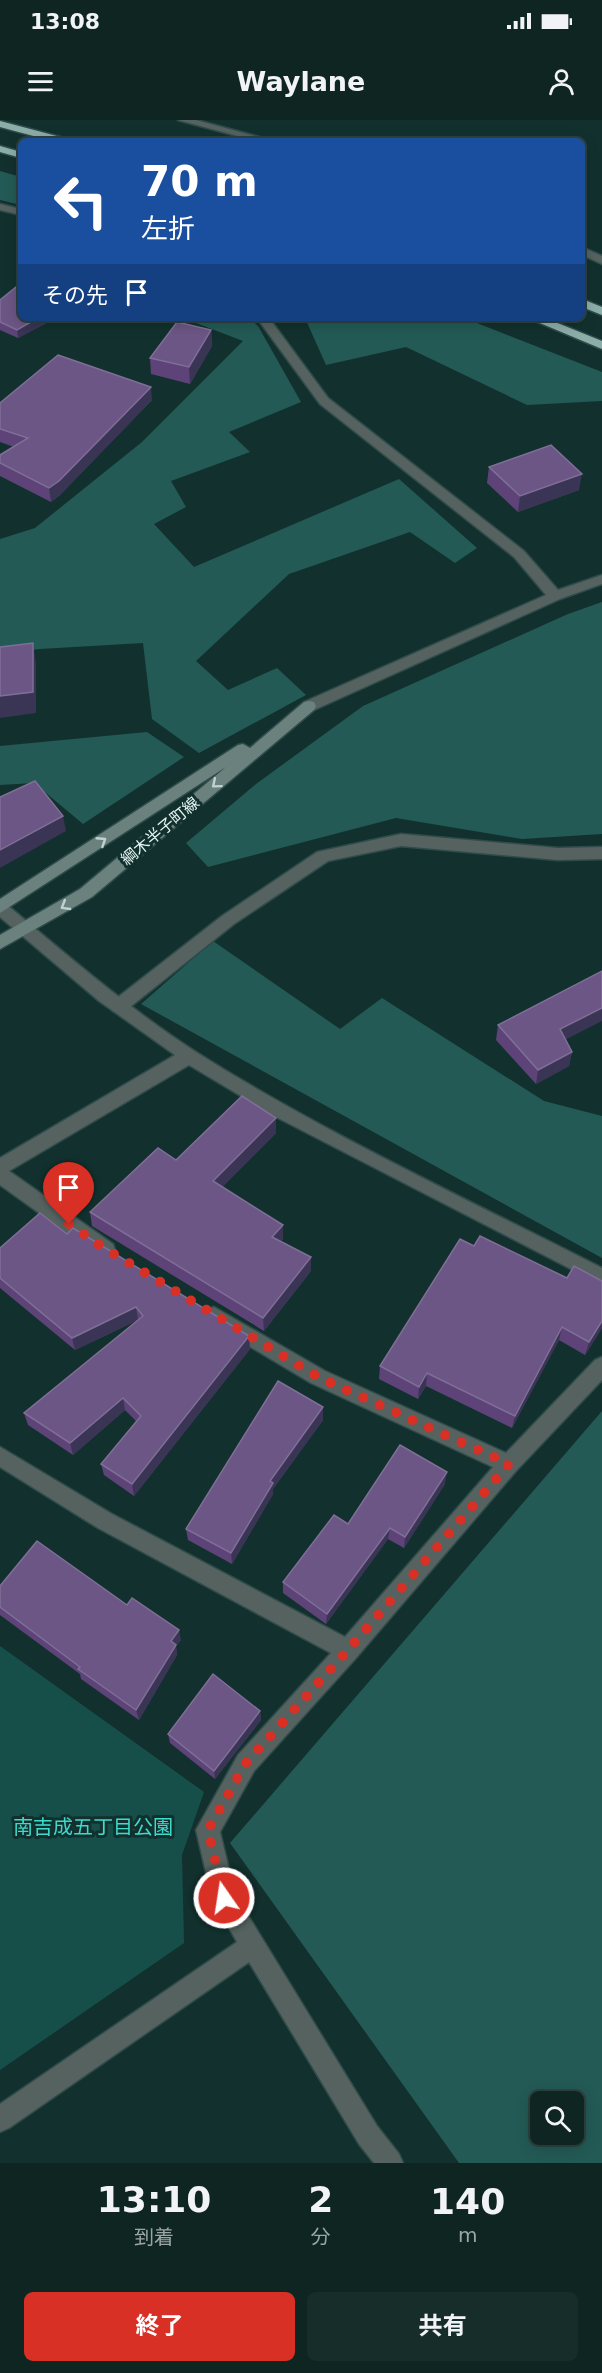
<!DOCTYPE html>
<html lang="ja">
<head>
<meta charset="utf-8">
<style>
	body { margin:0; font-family:"DejaVu Sans","Noto Sans JP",sans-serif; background:#172d2a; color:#f1f3f6; height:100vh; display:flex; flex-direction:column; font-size:22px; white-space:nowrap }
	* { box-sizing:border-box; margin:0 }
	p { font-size:20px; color:#9ba5a5 }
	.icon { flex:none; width:33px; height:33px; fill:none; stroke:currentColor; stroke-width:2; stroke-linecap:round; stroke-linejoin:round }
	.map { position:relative; height:2043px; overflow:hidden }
	.drawer { display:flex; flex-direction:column; background:#0e2522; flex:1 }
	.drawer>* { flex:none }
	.banner { position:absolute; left:18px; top:18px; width:567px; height:183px; border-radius:9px; box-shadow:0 3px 15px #0003,0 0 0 2px #2e4240; background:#1a4fa0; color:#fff; overflow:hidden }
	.fabs { position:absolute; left:530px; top:1971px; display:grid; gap:12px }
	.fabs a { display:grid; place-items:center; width:54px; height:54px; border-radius:9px; background:#0e2522; box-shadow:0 3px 15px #0003,0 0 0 2px #2e4240; font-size:30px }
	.pin { position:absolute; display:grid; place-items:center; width:51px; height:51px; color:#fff; margin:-62px -26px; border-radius:50% 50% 50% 0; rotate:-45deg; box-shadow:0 0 6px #0007 }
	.pin .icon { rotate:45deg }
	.me { position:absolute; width:66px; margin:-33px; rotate:347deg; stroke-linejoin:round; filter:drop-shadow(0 0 4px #0008) }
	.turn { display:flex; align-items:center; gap:21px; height:126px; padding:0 24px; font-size:27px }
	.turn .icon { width:78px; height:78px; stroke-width:2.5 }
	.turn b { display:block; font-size:42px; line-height:51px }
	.then { display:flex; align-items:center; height:57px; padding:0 24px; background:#0003; gap:12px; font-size:22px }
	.eta { display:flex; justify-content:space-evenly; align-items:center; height:102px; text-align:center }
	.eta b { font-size:36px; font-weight:700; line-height:42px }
	.button { display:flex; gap:12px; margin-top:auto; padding:12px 24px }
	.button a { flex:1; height:69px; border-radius:9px; background:#d93025; color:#fff; font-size:24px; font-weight:700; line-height:69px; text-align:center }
	.button a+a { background:#172d2a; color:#f1f3f6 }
	.status { display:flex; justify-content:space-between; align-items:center; height:42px; padding:0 30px; background:#0e2522; direction:ltr }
	.status svg { height:16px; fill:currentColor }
	header { display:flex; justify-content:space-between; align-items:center; height:78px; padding:0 24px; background:#0e2522; font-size:27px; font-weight:700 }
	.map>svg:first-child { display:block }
	.green { fill:#164f49 }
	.forest { fill:#235a55; fill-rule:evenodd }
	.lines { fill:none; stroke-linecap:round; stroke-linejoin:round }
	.lane-casing { stroke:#2f4c4a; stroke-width:3 }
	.street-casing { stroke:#2f4c4a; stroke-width:3 }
	.secondary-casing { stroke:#2f4c4a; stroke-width:3 }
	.highway-casing { stroke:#2f4c4a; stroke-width:3 }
	.lane { fill:#556260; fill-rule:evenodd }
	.street { fill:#556260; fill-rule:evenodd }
	.secondary { fill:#6b817e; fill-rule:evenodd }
	.highway { fill:#8caea9; fill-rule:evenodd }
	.wall { fill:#5e4378 }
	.shaded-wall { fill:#3a3455 }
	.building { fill:#6c5685; stroke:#7f6f97; stroke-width:1.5 }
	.oneway { stroke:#c0d2d0 }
	.route { stroke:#d93025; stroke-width:10; stroke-dasharray:0 18 }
	.labels { text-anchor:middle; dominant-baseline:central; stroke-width:6; stroke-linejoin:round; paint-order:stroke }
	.street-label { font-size:16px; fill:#e4f5f3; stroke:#12312e }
	.near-park-label { font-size:20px; fill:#3edacc; stroke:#12312e }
</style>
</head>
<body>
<div class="status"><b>13:08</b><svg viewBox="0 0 49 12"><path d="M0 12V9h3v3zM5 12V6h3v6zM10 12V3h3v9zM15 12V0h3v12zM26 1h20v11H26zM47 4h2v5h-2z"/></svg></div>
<header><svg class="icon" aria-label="menu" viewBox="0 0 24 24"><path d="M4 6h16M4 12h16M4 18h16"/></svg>Waylane<svg class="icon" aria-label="person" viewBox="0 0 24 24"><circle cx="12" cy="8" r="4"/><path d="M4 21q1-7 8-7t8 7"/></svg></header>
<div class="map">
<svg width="602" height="2043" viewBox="0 0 602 2043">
	<rect width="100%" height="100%" fill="#12312e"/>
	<path class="green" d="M0 1526 204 1672 182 1735 184 1823 0 1950Z"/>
	<path class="forest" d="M0 51 21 57V85L0 80Z
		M183 198H249L258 206 301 282 229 312 250 332 171 361 186 387 154 404 194 447 399 359 477 428 455 443 410 412 289 454 196 541 228 570 277 548 306 575 199 633 152 599 143 523 40 529 0 534V419L35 408 142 322 243 221Z
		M305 198H464L602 252V281L527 285 406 227 326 245Z
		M602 482V714L522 719 396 698 208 747 186 723 256 664 363 586 568 494Z
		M147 612 184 637 83 704 34 663 0 665V626Z
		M213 821 340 909 382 878 544 981 602 996V1138L141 884Z
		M602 1291V2043H459L230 1723ZM540 1982H573V2014H540Z"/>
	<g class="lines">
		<g class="lane-casing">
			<path id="lane" d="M401 714 558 728 602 727V739L558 740 401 726 328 741 234 804 125 891 119 893 113 891 110 886 113 881 222 796 317 732Z"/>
		</g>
		<g class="street-casing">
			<path id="street" d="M178 0H196L274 21H256Z
				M0 84 21 89V95L0 90Z
				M582 127 602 136V144L582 135Z
				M257 198H269L328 278 524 431 558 470 602 455V464L560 479 314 590H304L302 586 304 582 546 475 514 437 320 284Z
				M0 782 6 784C67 835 128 888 196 932 324 1013 467 1079 602 1148V1165L278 998 189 945 9 1051 113 1124 115 1130 113 1136 106 1138 99 1136 0 1065V1038L175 935 99 881 0 797Z
				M214 1187 325 1251 506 1333 595 1240 602 1237V1260L516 1351 356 1538 254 1651 220 1712 235 1774 377 2006 399 2034 403 2043H374L359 2024 249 1842 9 2008 0 2012V1984L237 1822 212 1778 196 1710 238 1635 331 1533 98 1408 0 1347V1327L112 1394 345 1517 493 1347 311 1263 207 1201 204 1195 207 1189Z"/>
		</g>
		<g class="secondary-casing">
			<path id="secondary" d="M309 581 314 582 316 586 314 590 92 777 0 829V815L80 769 226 647 0 793V779L238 625 243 624 250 628 304 582Z"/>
		</g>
		<g class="highway-casing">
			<path id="highway" d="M0 1 68 19 69 21H52L0 7Z
				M0 26 21 32V38L0 32Z
				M582 179 602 187V195L582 187Z
				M528 198H545L602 221V229Z"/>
		</g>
		<use href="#lane" class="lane"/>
		<use href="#street" class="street"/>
		<use href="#secondary" class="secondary"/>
		<use href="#highway" class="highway"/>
	</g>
	<path class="wall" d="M0 180 21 198H56L18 218 0 210Z
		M211 210 212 226 190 264 151 254 150 238Z
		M152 280 60 375 51 382 0 356V335L14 327 0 322V283Z
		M489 347 579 370 518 392 487 363Z
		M498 905 566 920 572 932 569 946 536 964 496 920Z
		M276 998V1013L222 1067 283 1105V1119L281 1121 311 1137V1151L264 1211 92 1106 90 1092 176 1040Z
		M67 1114 250 1229 134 1376 104 1355 101 1344 136 1301 125 1290 73 1335 28 1305 24 1293 138 1200 75 1230 0 1168V1128Z
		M460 1119 602 1208 585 1235 559 1220 512 1308 426 1266 418 1279 379 1259 380 1246Z
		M323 1287V1300L273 1369V1374L232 1444 188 1420 186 1409Z
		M445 1364 404 1428 388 1419 326 1504 283 1473V1462L348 1404Z
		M0 1466 127 1485 181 1520 176 1526 177 1535 139 1600 81 1559 80 1554 0 1495Z
		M260 1591 261 1600 215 1659 170 1623 168 1614Z"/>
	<path class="shaded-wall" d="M38 198H56L18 218 17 210Z
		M211 210 212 226 190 264 189 247Z
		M151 267 152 280 60 375 51 382 49 368Z
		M582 354 579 370 518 392 520 376Z
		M33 523 36 544V593L0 598V576Z
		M63 696 66 711 0 748V730Z
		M602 888V901L557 924 560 909Z
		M572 932 569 946 536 964 538 950Z
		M276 998V1013L214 1075 213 1061Z
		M283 1105V1119L273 1130 272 1117Z
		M311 1137V1151L264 1211 263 1198Z
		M136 1187 138 1200 75 1230 72 1218Z
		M602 1201V1208L585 1235 589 1222Z
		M562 1207 559 1220 512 1308 515 1296Z
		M249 1216 250 1229 134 1376 132 1364Z
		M427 1253 426 1266 418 1279 419 1267Z
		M123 1278 125 1290 73 1335 70 1323Z
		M323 1287V1300L273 1369V1374L232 1444 231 1433 270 1361Z
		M447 1352 445 1364 404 1428 405 1417Z
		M390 1408 388 1419 326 1504 327 1494Z
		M179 1510 181 1520 176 1526 177 1535 139 1600 136 1590 171 1521Z
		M260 1591 261 1600 215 1659 214 1651Z"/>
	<path class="building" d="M21 163V198H38L17 210 0 202V180Z
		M177 202 211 210 189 247 150 238Z
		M58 235 151 267 59 361 49 368 0 343V335L28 318 0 309V283Z
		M551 325 582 354 520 376 489 347Z
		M33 523V572L0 576V527Z
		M35 661 63 696 0 730V677Z
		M602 851V888L560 909 572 932 538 950 498 905Z
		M242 976 276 998 213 1061 283 1105 272 1117 311 1137 263 1198 90 1092 158 1028 176 1040Z
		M40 1093 67 1114 73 1108 249 1216 132 1364 101 1344 141 1296 123 1278 70 1323 24 1293 143 1196 136 1187 72 1218 0 1158V1128Z
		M480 1116 567 1158 574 1146 602 1161V1201L589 1222 562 1207 515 1296 427 1253 419 1267 380 1246 460 1119 474 1126Z
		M278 1261 323 1287 270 1361 273 1363 231 1433 186 1409Z
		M400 1325 447 1352 405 1417 390 1408 327 1494 283 1462 334 1395 348 1404Z
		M37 1421 127 1485 132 1478 179 1510 171 1521 176 1525 136 1590 78 1549 80 1547 0 1487V1466Z
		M213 1554 260 1591 214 1651 168 1614Z"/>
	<defs><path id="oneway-chevron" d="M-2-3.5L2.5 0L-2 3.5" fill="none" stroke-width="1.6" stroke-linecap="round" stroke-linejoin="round" transform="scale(1.5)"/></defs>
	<g class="oneway">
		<use href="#oneway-chevron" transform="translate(216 664) rotate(140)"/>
		<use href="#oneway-chevron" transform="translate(102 721) rotate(-33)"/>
		<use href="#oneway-chevron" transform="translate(65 786) rotate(149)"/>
	</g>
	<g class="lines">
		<path class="route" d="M69 1104 104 1128 318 1257 509 1344 348 1530 246 1643 208 1710 224 1778"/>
	</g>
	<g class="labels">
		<g class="street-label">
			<text transform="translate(160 711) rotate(-40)">綱木半子町線</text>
		</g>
		<g class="near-park-label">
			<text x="93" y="1707">南吉成五丁目公園</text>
		</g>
	</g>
</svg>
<div class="fabs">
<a><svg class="icon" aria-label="search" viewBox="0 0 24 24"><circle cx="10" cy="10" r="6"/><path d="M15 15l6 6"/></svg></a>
</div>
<div class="pin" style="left:69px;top:1104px;background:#d93025"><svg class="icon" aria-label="arrive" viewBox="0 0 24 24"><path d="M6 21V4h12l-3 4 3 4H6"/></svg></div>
<svg class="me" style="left:224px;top:1778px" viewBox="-20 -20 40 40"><circle r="17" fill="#d93025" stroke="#fff" stroke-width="3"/><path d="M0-11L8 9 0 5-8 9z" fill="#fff"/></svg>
<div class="banner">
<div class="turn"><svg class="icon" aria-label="left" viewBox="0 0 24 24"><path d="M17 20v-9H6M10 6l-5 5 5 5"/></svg><div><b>70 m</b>左折</div></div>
<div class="then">その先<svg class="icon" aria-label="arrive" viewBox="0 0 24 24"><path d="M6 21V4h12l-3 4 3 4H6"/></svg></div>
</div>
</div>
<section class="drawer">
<div class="eta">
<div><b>13:10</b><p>到着</p></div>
<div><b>2</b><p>分</p></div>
<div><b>140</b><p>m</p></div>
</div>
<div class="button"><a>終了</a><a>共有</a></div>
</section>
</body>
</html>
